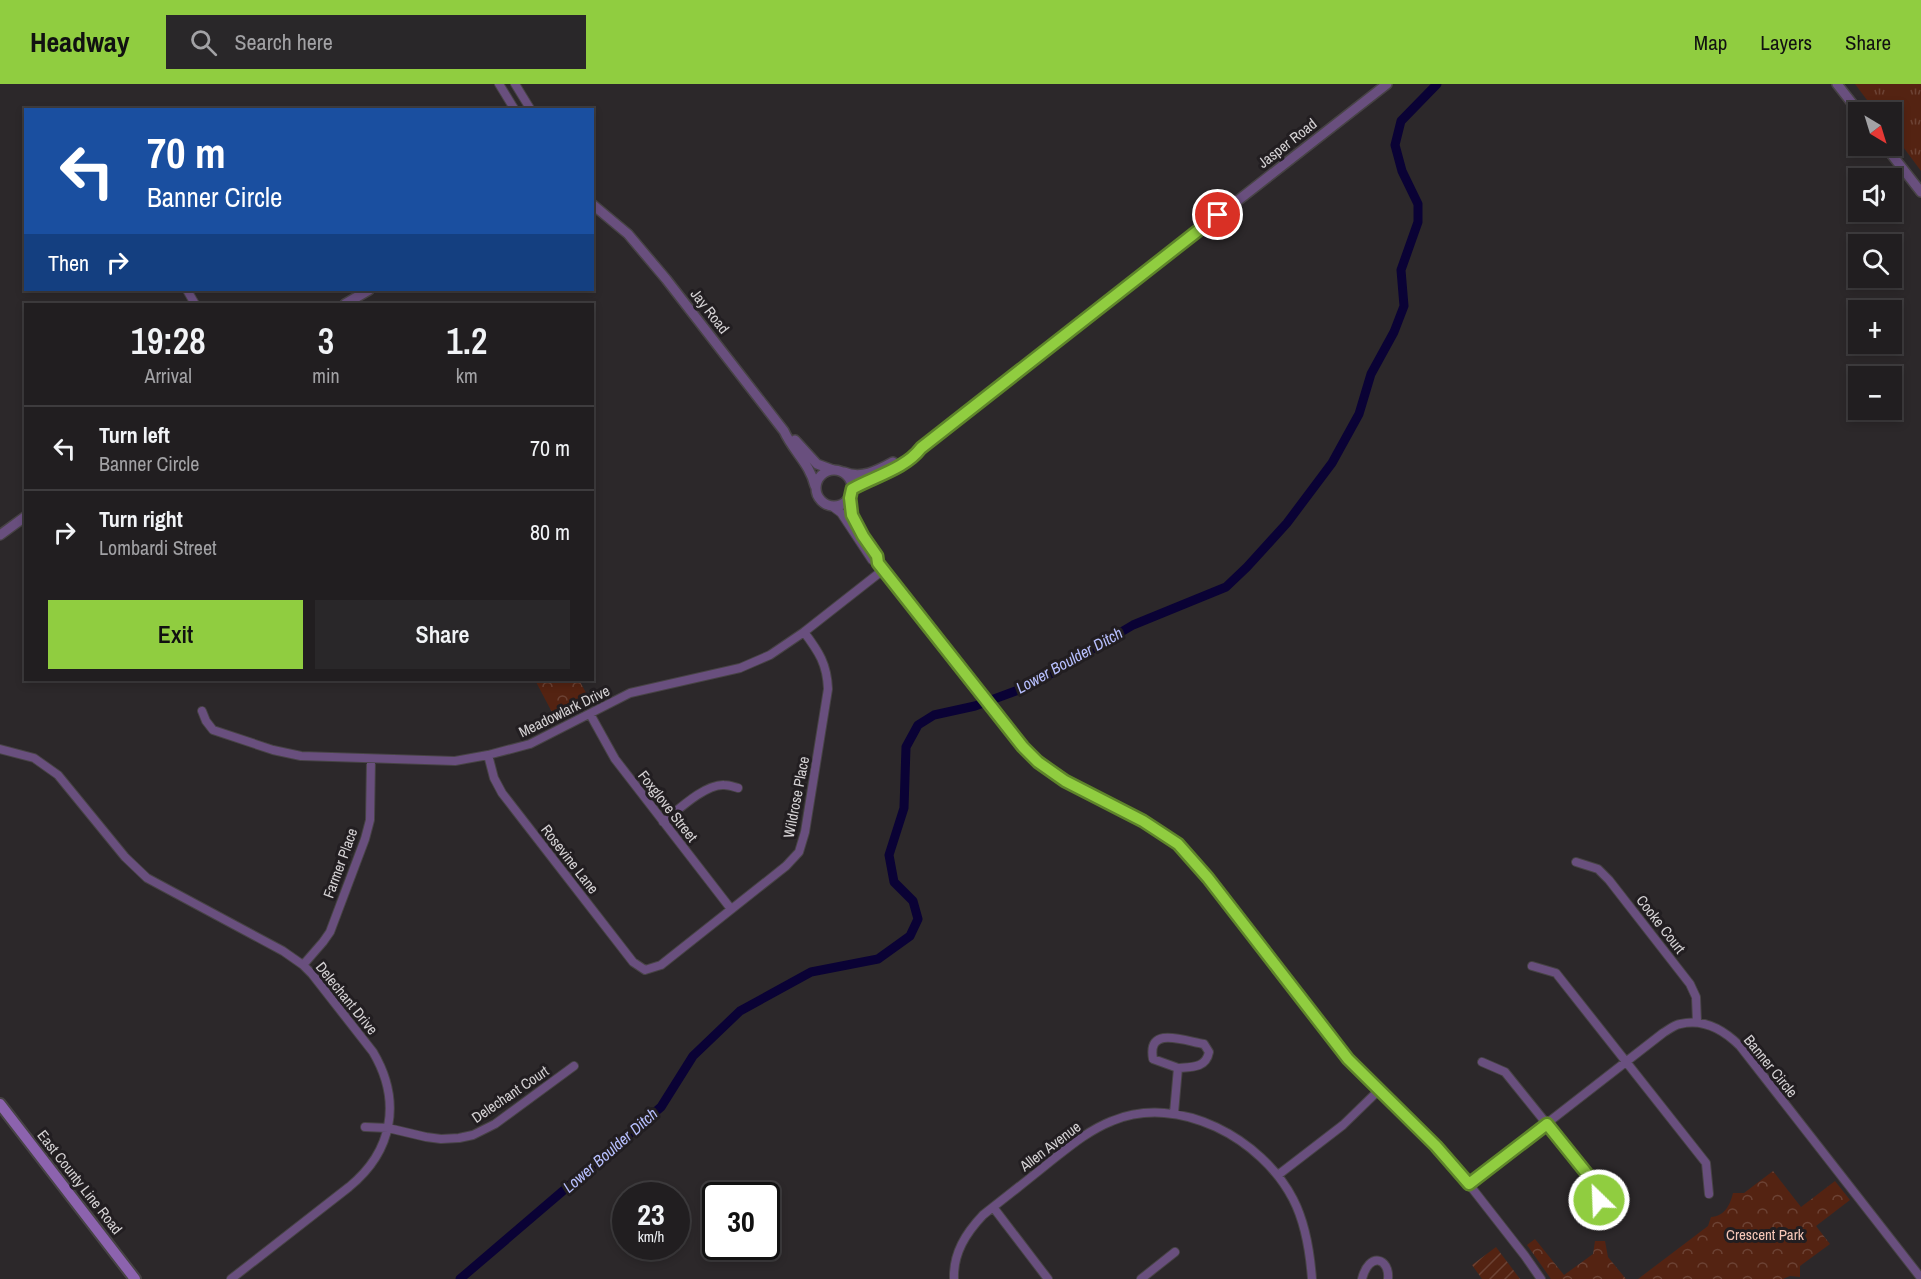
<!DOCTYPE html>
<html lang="en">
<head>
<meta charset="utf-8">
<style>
	body { margin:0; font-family:"Archivo Narrow",sans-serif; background:#292729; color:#f1f3f6; height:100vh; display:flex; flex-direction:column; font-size:22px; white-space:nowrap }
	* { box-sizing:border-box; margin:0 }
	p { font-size:20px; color:#a2a2a5 }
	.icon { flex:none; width:33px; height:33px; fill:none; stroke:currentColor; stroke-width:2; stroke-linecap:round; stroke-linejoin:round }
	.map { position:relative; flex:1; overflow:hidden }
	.details { position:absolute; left:24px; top:219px; width:570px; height:378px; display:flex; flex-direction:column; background:#211e20; border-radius:0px; box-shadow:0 3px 9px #0003,0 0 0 2px #3e3c3e }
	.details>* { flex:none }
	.top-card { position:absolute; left:24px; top:24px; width:570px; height:183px; border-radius:0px; box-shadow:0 3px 9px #0003,0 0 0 2px #3e3c3e; background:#1a4fa0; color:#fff; overflow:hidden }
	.needle { width:39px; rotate:142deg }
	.buttons { position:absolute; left:1848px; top:18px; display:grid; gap:12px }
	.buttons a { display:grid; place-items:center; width:54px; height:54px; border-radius:0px; background:#211e20; box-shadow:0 3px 9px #0003,0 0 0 2px #3e3c3e; font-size:30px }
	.speed { position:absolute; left:612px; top:1098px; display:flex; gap:12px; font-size:30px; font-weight:700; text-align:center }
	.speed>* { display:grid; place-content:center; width:78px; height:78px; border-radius:50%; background:#211e20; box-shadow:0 3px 9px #0003,0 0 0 2px #3e3c3e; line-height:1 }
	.speed small { font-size:15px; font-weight:400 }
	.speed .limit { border:3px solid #111; border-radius:9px; background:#fff; color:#111 }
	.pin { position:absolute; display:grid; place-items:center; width:51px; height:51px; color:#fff; margin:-26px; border:3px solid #fff; border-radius:50%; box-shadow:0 2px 6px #0007 }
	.me { position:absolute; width:66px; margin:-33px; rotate:336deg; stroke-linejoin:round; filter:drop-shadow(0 0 4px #0008) }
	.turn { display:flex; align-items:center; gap:21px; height:126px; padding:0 24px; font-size:27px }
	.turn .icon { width:78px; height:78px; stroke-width:2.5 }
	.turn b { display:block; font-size:42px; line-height:51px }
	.then { display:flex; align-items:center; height:57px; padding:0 24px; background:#0003; gap:12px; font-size:22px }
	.eta { display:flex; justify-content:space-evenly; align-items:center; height:102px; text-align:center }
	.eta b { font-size:36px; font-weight:600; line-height:42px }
	.primary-button { display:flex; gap:12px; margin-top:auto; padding:12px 24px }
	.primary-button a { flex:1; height:69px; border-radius:0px; background:#90cd40; color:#111; font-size:24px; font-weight:600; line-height:69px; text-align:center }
	.primary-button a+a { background:#292729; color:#f1f3f6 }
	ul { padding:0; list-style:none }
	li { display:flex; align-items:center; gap:18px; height:84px; padding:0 24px; border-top:2px solid #3e3c3e }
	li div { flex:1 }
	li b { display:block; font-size:22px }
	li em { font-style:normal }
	header { display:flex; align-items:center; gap:36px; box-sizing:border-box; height:84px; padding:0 30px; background:#90cd40; color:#111 }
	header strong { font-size:28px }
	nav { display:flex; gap:33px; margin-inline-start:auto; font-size:21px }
	.search { width:420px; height:54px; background:#292729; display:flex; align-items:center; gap:15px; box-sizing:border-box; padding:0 21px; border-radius:0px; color:#a2a2a5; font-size:22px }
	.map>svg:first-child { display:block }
	.grass { fill:url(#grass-tufts) }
	.park { fill:url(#park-crowns) }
	.garden { fill:url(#garden-furrows) }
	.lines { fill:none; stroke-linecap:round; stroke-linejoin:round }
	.canal { stroke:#0a0235; stroke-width:9 }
	.minor-casing { stroke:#474345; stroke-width:10 }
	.tertiary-casing { stroke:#474345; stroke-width:12 }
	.secondary-casing { stroke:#474345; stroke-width:14 }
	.minor { stroke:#694f7e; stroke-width:8 }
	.tertiary { stroke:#694f7e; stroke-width:9 }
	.secondary { stroke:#8c63ae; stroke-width:10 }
	.route-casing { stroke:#5e852a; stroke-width:15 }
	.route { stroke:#90cd40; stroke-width:10 }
	.labels { text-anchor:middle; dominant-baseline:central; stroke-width:6; stroke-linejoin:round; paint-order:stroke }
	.street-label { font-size:15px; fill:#d5d2d4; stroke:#221e21 }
	.park-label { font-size:15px; fill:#f8c8b9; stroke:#221e21 }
	.water-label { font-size:16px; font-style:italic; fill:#b7bffe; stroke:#221e21 }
</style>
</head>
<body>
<header>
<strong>Headway</strong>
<div class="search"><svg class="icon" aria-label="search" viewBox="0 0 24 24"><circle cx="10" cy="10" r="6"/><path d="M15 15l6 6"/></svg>Search here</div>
<nav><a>Map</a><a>Layers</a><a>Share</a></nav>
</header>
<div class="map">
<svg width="1921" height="1195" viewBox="0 0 1921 1195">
	<defs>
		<pattern id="grass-tufts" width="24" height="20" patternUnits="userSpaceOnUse" patternTransform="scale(1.5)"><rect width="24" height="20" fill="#542312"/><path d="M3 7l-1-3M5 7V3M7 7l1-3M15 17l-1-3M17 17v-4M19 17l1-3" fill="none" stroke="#6c4234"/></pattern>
		<pattern id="park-crowns" width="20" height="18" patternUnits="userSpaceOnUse" patternTransform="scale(1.5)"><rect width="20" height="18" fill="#542312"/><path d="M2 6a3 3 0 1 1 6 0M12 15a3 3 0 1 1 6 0" fill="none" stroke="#6c4234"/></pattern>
		<pattern id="garden-furrows" width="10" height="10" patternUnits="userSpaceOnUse" patternTransform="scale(1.5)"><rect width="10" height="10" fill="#542312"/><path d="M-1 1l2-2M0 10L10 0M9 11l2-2" fill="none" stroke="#6c4234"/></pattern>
	</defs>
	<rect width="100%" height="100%" fill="#2c282a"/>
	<path class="grass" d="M1855 0H1921V87L1892 48V28H1876Z"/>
	<path class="park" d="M535 596H579L590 616 555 634Z
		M1773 1087 1801 1123 1835 1097 1850 1116 1816 1142 1830 1160 1800 1182V1193L1790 1192 1783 1195H1638L1708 1142 1711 1133C1725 1132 1730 1121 1733 1109H1744Z
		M1535 1155 1564 1191 1593 1170 1595 1157H1605L1608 1173 1626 1195H1551L1527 1161Z"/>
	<path class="garden" d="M1496 1163 1520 1195H1482L1472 1181Z"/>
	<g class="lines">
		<path class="canal" d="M460 1195 661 1023 693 972 740 927 811 888 878 875 910 852 918 835 913 817 894 798 889 771 904 724 906 663 918 641 934 631 975 622 1032 601 1133 541 1226 503 1247 483 1287 439 1332 379 1359 330 1371 290 1394 248 1404 222 1401 186 1418 138V120L1402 87 1395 61 1401 37 1437 0"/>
		<g class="minor-casing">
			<path id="minor" d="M499 0 515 26
				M515 0 531 26
				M187 206 195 220
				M850 414 854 435 877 472 878 479
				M833 423 841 429 872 476 878 479 998 633 1038 678 1065 697 1162 748 1192 775 1348 975 1450 1076 1525 1172 1541 1195
				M202 627 206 637 213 646 273 666 301 672 455 677 488 671 530 660 630 609 740 584 770 571 804 548 883 486
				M590 630 615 675 731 825
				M0 665 34 674 58 691 125 773 147 794 283 867 303 881 312 890 373 968C402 1017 393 1067 349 1103L231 1195
				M488 671 494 694 502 709 633 878 645 886 661 881 786 782 799 768 805 748 828 605C827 580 819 568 804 548
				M663 738C678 726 705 700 724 701 729 701 734 703 738 704
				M1576 778 1598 785 1609 796 1690 900 1696 913 1697 938
				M303 881 323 858 330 848 365 755 370 736 371 675
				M1532 882 1556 889 1706 1079 1709 1110
				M1482 978 1505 988 1596 1101 1602 1131
				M1174 1029 1178 984C1192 983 1206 984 1209 968L1204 960C1185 957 1147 941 1153 975L1178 984
				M365 1043 388 1044 426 1053 441 1055 459 1054 473 1051 495 1040 574 982
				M1278 1091 1343 1041 1379 1006
				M1469 1100 1663 949C1668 946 1674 941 1680 940 1704 934 1724 946 1740 962L1921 1194
				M993 1123 1048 1195
				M954 1195C953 1169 966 1149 983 1131 1006 1113 1029 1095 1051 1077 1070 1062 1089 1046 1112 1037 1179 1009 1262 1055 1293 1115 1306 1140 1310 1168 1312 1195
				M1141 1195 1175 1168
				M1362 1195C1369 1167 1390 1174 1388 1195"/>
		</g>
		<g class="tertiary-casing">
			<path id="tertiary" d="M1837 0 1859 28
				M1885 62 1921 108
				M592 120 628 150 666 195 784 347C793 367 810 380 815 402
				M345 220 369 206
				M795 356 817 380 833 386
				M816 404a18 18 0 1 1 36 0a18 18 0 1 1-36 0Z
				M844 388C861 395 877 387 893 378
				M852 405C875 392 905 385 921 364L1387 0
				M0 451 26 432"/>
		</g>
		<g class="secondary-casing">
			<path id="secondary" d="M0 1020 135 1195"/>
		</g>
		<use href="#minor" class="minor"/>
		<use href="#tertiary" class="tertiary"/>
		<use href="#secondary" class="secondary"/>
	</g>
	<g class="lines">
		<g class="route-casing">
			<path id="route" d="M1218 131 921 364C905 385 875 392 852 405L850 414 852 431 863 452 877 472 878 479 1023 663 1038 678 1065 697 1143 737 1178 760 1208 794 1348 975 1436 1062 1469 1100 1547 1040 1596 1101 1599 1116"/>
		</g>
		<use href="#route" class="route"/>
	</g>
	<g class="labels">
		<g class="street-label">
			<text transform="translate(1287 59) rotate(-38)">Jasper Road</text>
			<text transform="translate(710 227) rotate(52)">Jay Road</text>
			<text transform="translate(564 627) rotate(-26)">Meadowlark Drive</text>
			<text transform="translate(796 713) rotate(-79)">Wildrose Place</text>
			<text transform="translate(668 722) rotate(52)">Foxglove Street</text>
			<text transform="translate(570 775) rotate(52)">Rosevine Lane</text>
			<text transform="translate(340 779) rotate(-70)">Farmer Place</text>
			<text transform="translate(1661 840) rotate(52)">Cooke Court</text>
			<text transform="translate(347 914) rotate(51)">Delechant Drive</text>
			<text transform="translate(1771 982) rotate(51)">Banner Circle</text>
			<text transform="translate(510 1010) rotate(-34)">Delechant Court</text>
			<text transform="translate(1050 1062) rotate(-37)">Allen Avenue</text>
			<text transform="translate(80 1098) rotate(52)">East County Line Road</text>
		</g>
		<g class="park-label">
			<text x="1765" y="1150">Crescent Park</text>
		</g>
		<g class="water-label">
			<text transform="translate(1069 576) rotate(-29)">Lower Boulder Ditch</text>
			<text transform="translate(610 1066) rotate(-41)">Lower Boulder Ditch</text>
		</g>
	</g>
</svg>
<div class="buttons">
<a><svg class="needle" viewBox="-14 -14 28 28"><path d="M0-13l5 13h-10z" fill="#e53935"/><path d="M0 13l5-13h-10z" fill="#a2a2a5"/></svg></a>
<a><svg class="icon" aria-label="sound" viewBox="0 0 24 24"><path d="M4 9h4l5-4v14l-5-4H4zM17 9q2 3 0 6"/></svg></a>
<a><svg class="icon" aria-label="search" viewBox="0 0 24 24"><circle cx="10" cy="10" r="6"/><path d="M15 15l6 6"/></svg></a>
<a>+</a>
<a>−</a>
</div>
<div class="speed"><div>23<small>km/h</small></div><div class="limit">30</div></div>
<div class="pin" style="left:1218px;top:131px;background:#d93025"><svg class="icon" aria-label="arrive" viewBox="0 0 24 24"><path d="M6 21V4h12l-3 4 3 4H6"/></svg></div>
<svg class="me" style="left:1599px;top:1116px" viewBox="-20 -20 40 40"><circle r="17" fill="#90cd40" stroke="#fff" stroke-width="3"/><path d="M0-11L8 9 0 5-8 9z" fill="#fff"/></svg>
<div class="top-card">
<div class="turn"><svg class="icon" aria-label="left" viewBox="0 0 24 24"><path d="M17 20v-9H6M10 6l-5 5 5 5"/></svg><div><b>70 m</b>Banner Circle</div></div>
<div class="then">Then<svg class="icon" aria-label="right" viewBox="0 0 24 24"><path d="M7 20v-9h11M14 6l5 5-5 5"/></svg></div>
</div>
<section class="details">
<div class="eta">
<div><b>19:28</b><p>Arrival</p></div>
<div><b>3</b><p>min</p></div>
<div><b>1.2</b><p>km</p></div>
</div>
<ul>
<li><svg class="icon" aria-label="left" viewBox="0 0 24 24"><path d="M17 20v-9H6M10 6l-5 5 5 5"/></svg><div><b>Turn left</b><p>Banner Circle</p></div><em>70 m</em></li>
<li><svg class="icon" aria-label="right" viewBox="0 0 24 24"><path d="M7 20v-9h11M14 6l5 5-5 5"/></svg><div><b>Turn right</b><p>Lombardi Street</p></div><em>80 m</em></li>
</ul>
<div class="primary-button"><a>Exit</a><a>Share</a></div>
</section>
</div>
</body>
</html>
